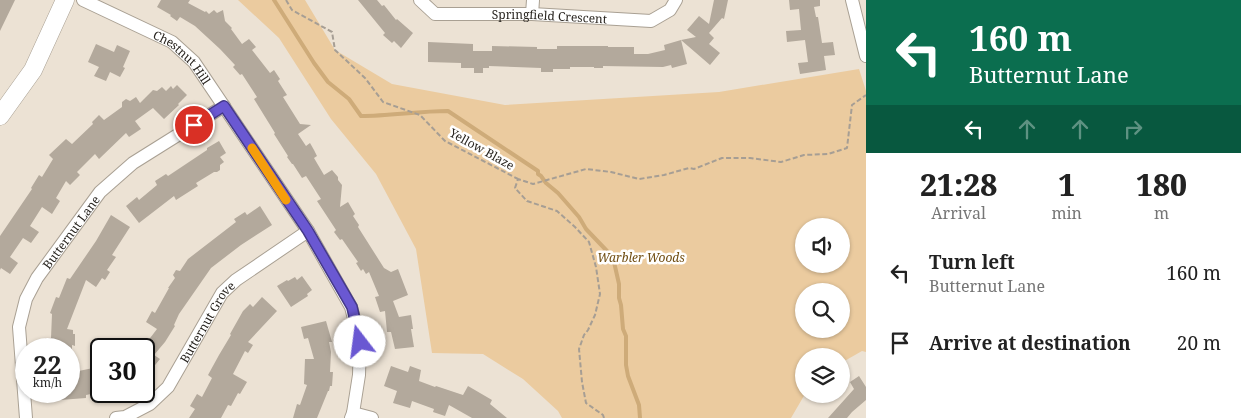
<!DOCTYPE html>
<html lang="en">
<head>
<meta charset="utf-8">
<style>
	body { margin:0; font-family:"Noto Serif",serif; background:#f6f6f6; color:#222; height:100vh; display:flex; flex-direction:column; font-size:19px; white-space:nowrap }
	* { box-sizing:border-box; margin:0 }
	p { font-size:16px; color:#767676 }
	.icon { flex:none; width:28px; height:28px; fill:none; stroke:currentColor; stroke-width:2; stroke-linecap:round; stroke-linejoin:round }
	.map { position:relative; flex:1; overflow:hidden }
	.sheet { display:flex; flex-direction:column; background:#fff; width:375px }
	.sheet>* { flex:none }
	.guide { background:#0b6e4f; color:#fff; overflow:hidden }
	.controls { position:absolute; left:795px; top:218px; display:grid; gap:10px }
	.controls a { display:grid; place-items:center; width:55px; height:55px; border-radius:50%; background:#fff; box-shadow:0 1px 4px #0004; font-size:25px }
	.speed { position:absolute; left:15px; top:338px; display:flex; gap:10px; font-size:25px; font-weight:700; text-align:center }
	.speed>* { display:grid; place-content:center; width:65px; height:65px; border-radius:50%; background:#fff; box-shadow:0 1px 4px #0004; line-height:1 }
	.speed small { font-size:12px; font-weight:400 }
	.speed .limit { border:2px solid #111; border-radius:8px; background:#fff; color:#111 }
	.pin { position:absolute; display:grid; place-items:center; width:42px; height:42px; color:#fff; margin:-21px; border:2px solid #fff; border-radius:50%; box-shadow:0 1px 5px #0007 }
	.me { position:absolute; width:55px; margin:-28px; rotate:345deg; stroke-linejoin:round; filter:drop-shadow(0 0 4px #0008) }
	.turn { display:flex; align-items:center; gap:18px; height:105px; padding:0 20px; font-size:22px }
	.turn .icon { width:65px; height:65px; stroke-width:2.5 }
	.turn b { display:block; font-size:35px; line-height:42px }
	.lanes { display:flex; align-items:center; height:48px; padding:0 20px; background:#0003; justify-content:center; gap:25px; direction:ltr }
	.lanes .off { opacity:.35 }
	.eta { display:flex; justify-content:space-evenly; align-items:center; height:85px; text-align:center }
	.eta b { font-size:30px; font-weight:800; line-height:35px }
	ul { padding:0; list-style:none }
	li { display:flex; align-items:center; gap:15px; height:70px; padding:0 20px }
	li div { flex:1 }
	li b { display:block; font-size:19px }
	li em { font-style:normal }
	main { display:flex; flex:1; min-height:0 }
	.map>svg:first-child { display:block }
	.green { fill:#ebcb9f; fill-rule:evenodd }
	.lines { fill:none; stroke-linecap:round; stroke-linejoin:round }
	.stream { stroke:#ceab79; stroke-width:4 }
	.building { fill:#b3a99c }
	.minor-casing { stroke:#a9a093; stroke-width:14 }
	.secondary-casing { stroke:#a9a093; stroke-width:19 }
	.path { stroke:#a69e94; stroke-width:2; stroke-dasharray:5 2.5; stroke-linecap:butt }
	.minor { stroke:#fff; stroke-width:12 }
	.secondary { stroke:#fff; stroke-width:18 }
	.route-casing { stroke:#453988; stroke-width:12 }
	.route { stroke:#6a58d2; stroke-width:9 }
	.slow { stroke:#f59e0b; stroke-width:9 }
	.labels { text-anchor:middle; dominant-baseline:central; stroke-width:5; stroke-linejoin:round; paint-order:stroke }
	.street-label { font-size:12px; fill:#2a2621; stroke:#fff }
	.park-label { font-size:12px; font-style:italic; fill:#704d11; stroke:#fff }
</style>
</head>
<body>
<main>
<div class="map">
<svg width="866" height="418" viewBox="0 0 866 418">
	<rect width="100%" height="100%" fill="#ece2d4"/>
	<path class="green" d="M238 0H305L335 50 392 84 505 105 719 92 859 69 866 91V352L862 351 841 363V356H804V394H805L791 418H562L558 411 523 379 483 354 432 353 416 249 376 174 331 119 279 38ZM804 226H841V264H804ZM804 291H841V329H804Z"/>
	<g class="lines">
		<path class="stream" d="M274 0 314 63 328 82 349 99 361 116C390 116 419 111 448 111L538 171V174L541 176 546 183 558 193 579 217 586 229 607 251 614 262 619 284V298L621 305 623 329 626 336V365L628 376 639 405 640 418"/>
	</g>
	<path class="building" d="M0 0H15L0 31Z
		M161 0H190L188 3 205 12 206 11 209 14 214 10 217 13 223 10 225 21 232 28 231 29 242 44 249 39 256 47 252 50 270 73 274 70 280 79 278 81 287 95 283 97 300 124 311 125 298 134 306 146 310 143 314 150 317 156 314 158 324 175 332 170 338 177V180L342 185 340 207 348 202 355 214 353 216 359 225 358 227 384 268 391 272 398 269 408 295 393 301 399 317 411 315 413 329H411L414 347 395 349 391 332H387L385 311 380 312 375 297 379 296 369 272 366 274 363 269 361 271 356 263 358 262 342 239 340 240 334 232 336 230 317 201 321 199 306 176 302 178 293 164H292L287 157 288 156 274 134 275 133 254 99 257 97 242 74 240 75 233 67 235 65 220 49 195 26 180 17 177 21 170 16 171 15 157 7Z
		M358 0H377L382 6 384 5 396 20 397 19 413 33 401 48 394 41 392 43 383 35 385 33Z
		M714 0H728L724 19 722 18 709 33 714 38 709 44 720 53 710 65 681 40 696 37 687 30 699 16 709 24Z
		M789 0H820V6L814 7 816 17H818L822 43 833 42 835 55 824 56 826 70 800 74 798 63 808 62 805 40 787 42 786 31 801 30 799 9 790 10Z
		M681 40 687 64 672 68 671 65 663 67 603 66V68H594V67H570V69H553V72H541V68L489 66V68H483V73H474V68H461V63L428 62V42L473 44V51H492V46L537 47V49H557V46H608V47H634V54H648L665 50 664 45Z
		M96 44 114 52 117 45 130 51 123 67 125 68 120 77 110 72 106 81 94 76 99 67 88 62Z
		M177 85 187 95 178 104 179 105 164 119 153 108 135 121 141 129 129 137 126 133 99 159 95 154 77 172 80 175 70 185 66 181 56 198 60 201 52 214 42 207 30 226 39 232 31 243 23 238 10 257 18 263 10 274 1 268 0 270V236L32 189 31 188 39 175 42 177 53 159 49 155 66 139 72 144 93 124 92 122 99 115 104 120 122 107V102L126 99 130 101 136 97 140 103 153 90 157 91 162 87 166 91 171 86 173 89Z
		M219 141 226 153 220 157 224 162 220 165V170L217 172H214L196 183 198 186 176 200 174 196 139 223 126 206 137 197 139 200 157 185 155 181 166 174 168 176 207 150V148Z
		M260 206 272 225 241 245 211 268 179 314 174 325 175 326 165 342 154 355 160 359 151 370 144 365V346L157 329 146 322 152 311 155 313 169 288H168L175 278 173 275 176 270 180 271 188 259 236 222 234 219 245 212 247 215Z
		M111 215 130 227 112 255 116 257 107 270 110 272 105 280 102 278 96 287 86 280 67 329 73 330V334H75V346L72 345V349H44L45 338H51L52 314 50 313 56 297 59 298 67 278 70 279 96 241Z
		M302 276 312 290 307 294 308 296 291 307 277 286 287 280 288 281 295 277 297 280Z
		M262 297 277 311 248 342 253 345 248 353 245 351 233 374 247 382 240 394 238 393 231 406 228 405 221 418H189L195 409 190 406 197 394 202 397 212 378 208 375 219 355 231 335 230 334 243 311 250 304 253 307Z
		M326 321 332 342H329L331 352 330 372H333L332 386H330L329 391H328L317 418H293L297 404 300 405 307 385 304 384 305 359H314L308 338 304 339 301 327Z
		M391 366 408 372 410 366 421 370 419 381 435 387 436 386 463 395 468 386 492 400 490 404 507 418H472L449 405 445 416 433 412 434 409 412 401 410 408 393 403 397 391 384 386Z
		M98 367 99 369 101 368V392L86 395V398L60 400 59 391H69V373Z
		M859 376 866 387V400L852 412 847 418H828L854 389 850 382Z"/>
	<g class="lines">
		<g class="minor-casing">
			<g id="minor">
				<path id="s1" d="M83 0 172 42 194 62 308 231 351 307 360 342 359 375 353 413 351 418"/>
				<path id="s2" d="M420 0 435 14H532L651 21 670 10 676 0"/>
				<path d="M852 0 866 56"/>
				<path d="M532 14 533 0"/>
				<path d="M353 413 372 418"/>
				<path id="s3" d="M26 418 19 327 26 299 37 278 100 192 133 163 224 106"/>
				<path id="s4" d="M116 418 125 417 150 404 168 387 222 293 236 280 308 231"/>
			</g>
		</g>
		<g class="secondary-casing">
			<path id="secondary" d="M0 116 33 70 65 0"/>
		</g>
		<path class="path" d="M286 0 292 10 332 32 335 50 365 78 383 102 420 115 445 141 518 179
			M604 418 603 415 586 403 582 382 579 349 584 335 588 330 595 315 600 294 596 267 589 242 575 227 557 211 527 201 515 188 518 179 533 184 586 169 611 172 639 179 664 175 689 168 694 169 722 158H750L781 162 804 155 828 154 847 148 852 105 866 95"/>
		<use href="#minor" class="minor"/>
		<use href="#secondary" class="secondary"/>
	</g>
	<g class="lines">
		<g class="route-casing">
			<path id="route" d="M194 125 224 106 308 231 352 307 360 342"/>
		</g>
		<use href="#route" class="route"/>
		<path class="slow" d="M252 148 286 200"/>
	</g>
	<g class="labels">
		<g class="street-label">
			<text stroke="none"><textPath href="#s2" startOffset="135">Springfield Crescent</textPath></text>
			<text stroke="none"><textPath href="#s1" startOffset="116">Chestnut Hill</textPath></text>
			<text transform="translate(482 149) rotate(29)">Yellow Blaze</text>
			<text stroke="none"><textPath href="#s3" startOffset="201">Butternut Lane</textPath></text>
			<text stroke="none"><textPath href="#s4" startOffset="138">Butternut Grove</textPath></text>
		</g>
		<g class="park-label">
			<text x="641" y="257">Warbler Woods</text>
		</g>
	</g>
</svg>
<div class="controls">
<a><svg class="icon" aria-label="sound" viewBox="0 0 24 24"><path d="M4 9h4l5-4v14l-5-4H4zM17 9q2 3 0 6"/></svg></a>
<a><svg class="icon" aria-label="search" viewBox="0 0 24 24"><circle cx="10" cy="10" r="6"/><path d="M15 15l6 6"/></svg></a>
<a><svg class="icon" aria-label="layers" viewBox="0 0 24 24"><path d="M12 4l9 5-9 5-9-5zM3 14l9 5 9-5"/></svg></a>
</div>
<div class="speed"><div>22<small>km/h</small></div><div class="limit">30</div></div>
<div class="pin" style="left:194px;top:125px;background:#d93025"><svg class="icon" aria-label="arrive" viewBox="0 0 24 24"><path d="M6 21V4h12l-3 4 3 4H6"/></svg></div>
<svg class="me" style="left:360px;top:342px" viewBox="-20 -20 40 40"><circle r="19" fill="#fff"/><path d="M0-13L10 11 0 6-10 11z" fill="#6a58d2"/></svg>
</div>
<section class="sheet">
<div class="guide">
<div class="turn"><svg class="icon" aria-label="left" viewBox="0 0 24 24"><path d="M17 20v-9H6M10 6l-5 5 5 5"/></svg><div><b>160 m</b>Butternut Lane</div></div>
<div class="lanes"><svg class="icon" aria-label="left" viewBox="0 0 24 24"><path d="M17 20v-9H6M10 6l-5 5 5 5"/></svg><svg class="icon off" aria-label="ahead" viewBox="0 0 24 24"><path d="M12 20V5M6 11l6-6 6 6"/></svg><svg class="icon off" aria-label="ahead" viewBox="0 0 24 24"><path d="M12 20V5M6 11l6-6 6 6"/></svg><svg class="icon off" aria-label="right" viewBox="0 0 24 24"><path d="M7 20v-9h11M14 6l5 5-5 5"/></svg></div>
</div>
<div class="eta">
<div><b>21:28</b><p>Arrival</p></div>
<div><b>1</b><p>min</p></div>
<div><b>180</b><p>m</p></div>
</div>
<ul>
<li><svg class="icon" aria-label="left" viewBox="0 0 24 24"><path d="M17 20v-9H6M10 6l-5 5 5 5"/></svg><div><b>Turn left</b><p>Butternut Lane</p></div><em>160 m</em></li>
<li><svg class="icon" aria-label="arrive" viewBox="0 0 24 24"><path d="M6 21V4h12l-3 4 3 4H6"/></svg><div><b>Arrive at destination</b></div><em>20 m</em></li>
</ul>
</section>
</main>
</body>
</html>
